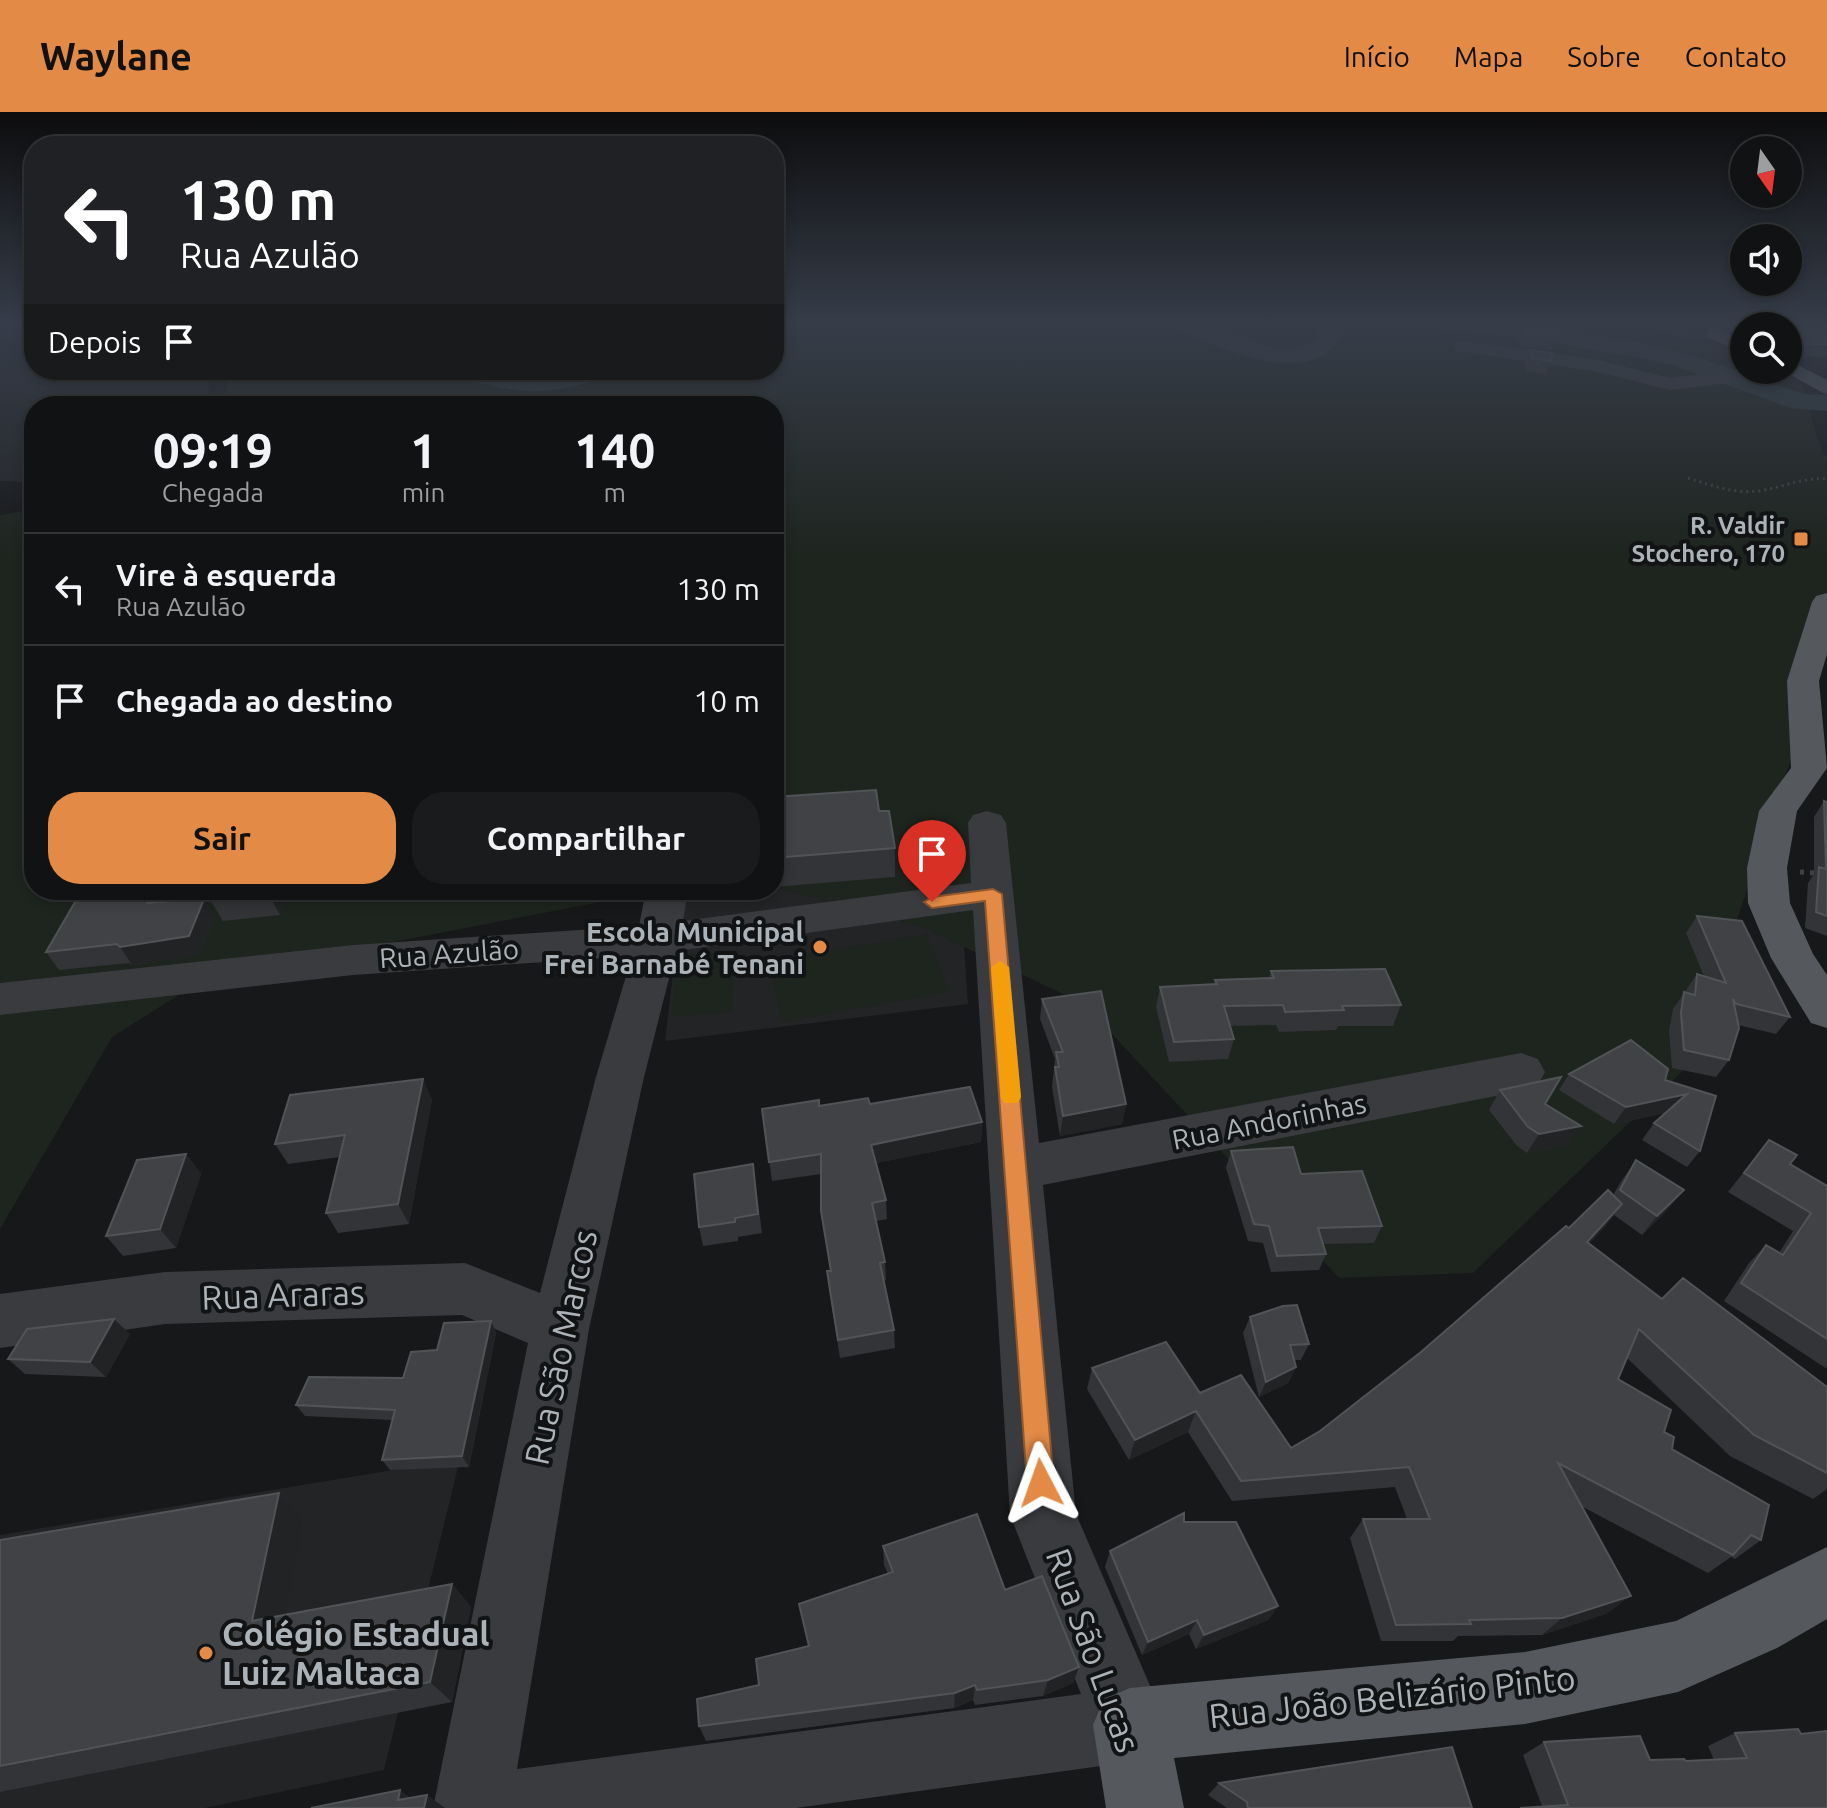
<!DOCTYPE html>
<html lang="pt">
<head>
<meta charset="utf-8">
<style>
	body { margin:0; font-family:Ubuntu,sans-serif; background:#1a1b1c; color:#f1f3f6; height:100vh; display:flex; flex-direction:column; font-size:30px; white-space:nowrap }
	* { box-sizing:border-box; margin:0 }
	p { font-size:26px; color:#9c9ea0 }
	.icon { flex:none; width:44px; height:44px; fill:none; stroke:currentColor; stroke-width:2; stroke-linecap:round; stroke-linejoin:round }
	.map { position:relative; flex:1; overflow:hidden }
	.sheet { position:absolute; left:24px; top:284px; width:760px; height:504px; display:flex; flex-direction:column; background:#111213; border-radius:32px; box-shadow:0 4px 12px #0003,0 0 0 2px #303233 }
	.sheet>* { flex:none }
	.guide { position:absolute; left:24px; top:24px; width:760px; height:244px; border-radius:32px; box-shadow:0 4px 12px #0003,0 0 0 2px #303233; background:#202124; color:#fff; overflow:hidden }
	.needle { width:52px; rotate:166deg }
	.fabs { position:absolute; left:1730px; top:24px; display:grid; gap:16px }
	.fabs a { display:grid; place-items:center; width:72px; height:72px; border-radius:50%; background:#111213; box-shadow:0 4px 12px #0003,0 0 0 2px #303233; font-size:40px }
	.pin { position:absolute; display:grid; place-items:center; width:68px; height:68px; color:#fff; margin:-82px -34px; border-radius:50% 50% 50% 0; rotate:-45deg; box-shadow:0 0 8px #0007 }
	.pin .icon { rotate:45deg }
	.me { position:absolute; width:88px; margin:-44px; rotate:356deg; stroke-linejoin:round; filter:drop-shadow(0 0 6px #0008) }
	.turn { display:flex; align-items:center; gap:28px; height:168px; padding:0 24px; font-size:36px }
	.turn .icon { width:104px; height:104px; stroke-width:2.5 }
	.turn b { display:block; font-size:56px; line-height:68px }
	.then { display:flex; align-items:center; height:76px; padding:0 24px; background:#0003; gap:16px; font-size:30px }
	.eta { display:flex; justify-content:space-evenly; align-items:center; height:136px; text-align:center }
	.eta b { font-size:48px; font-weight:700; line-height:56px }
	.primary-button { display:flex; gap:16px; margin-top:auto; padding:16px 24px }
	.primary-button a { flex:1; height:92px; border-radius:32px; background:#e38b46; color:#111; font-size:32px; font-weight:700; line-height:92px; text-align:center }
	.primary-button a+a { background:#1a1b1c; color:#f1f3f6 }
	ul { padding:0; list-style:none }
	li { display:flex; align-items:center; gap:24px; height:112px; padding:0 24px; border-top:2px solid #303233 }
	li div { flex:1 }
	li b { display:block; font-size:30px }
	li em { font-style:normal }
	header { display:flex; align-items:center; gap:48px; box-sizing:border-box; height:112px; padding:0 40px; background:#e38b46; color:#111 }
	header strong { font-size:38px }
	nav { display:flex; gap:44px; margin-inline-start:auto; font-size:28px }
	.map>svg:first-child { display:block }
	.built { fill:#232426 }
	.green { fill:#1e241e }
	.water { fill:#2e393c }
	.lines { fill:none; stroke-linecap:round; stroke-linejoin:round }
	.river { fill:#2e393c; fill-rule:evenodd }
	.path-far1 { stroke:#3f4245; stroke-width:3; stroke-dasharray:2 4; stroke-linecap:butt }
	.path { stroke:#3f4245; stroke-width:5; stroke-dasharray:4 6; stroke-linecap:butt }
	.minor { fill:#393b3e; fill-rule:evenodd }
	.major { fill:#55585d; fill-rule:evenodd }
	.wall { fill:#333437 }
	.shaded-wall { fill:#222325 }
	.building { fill:#404245; stroke:#515457; stroke-width:2 }
	.route { fill:#e38b46; stroke:#945a2e; stroke-width:2 }
	.slow { fill:#f59e0b }
	.poi-dot { fill:#e38b46; stroke:#121314; stroke-width:3 }
	.labels { text-anchor:middle; dominant-baseline:central; stroke-width:8; stroke-linejoin:round; paint-order:stroke }
	.far-poi-label { font-size:24px; font-weight:bold; fill:#abb2b8; stroke:#121314; text-anchor:end }
	.poi-label { font-size:28px; font-weight:bold; fill:#abb2b8; stroke:#121314; text-anchor:end }
	.street-label { font-size:28px; fill:#abb2b8; stroke:#121314 }
	.near-street-label { font-size:34px; fill:#abb2b8; stroke:#121314 }
	.near-poi-label { font-size:34px; font-weight:bold; fill:#abb2b8; stroke:#121314; text-anchor:start }
</style>
</head>
<body>
<header>
<strong>Waylane</strong>
<nav><a>Início</a><a>Mapa</a><a>Sobre</a><a>Contato</a></nav>
</header>
<div class="map">
<svg width="1827" height="1696" viewBox="0 0 1827 1696">
	<rect width="100%" height="100%" fill="#171819"/>
	<path class="built" d="M0 210H34V258H211L206 260 212 294H34V370L0 369Z
		M954 689 968 892 665 929 683 778H774V705Z
		M460 1347 384 1658 205 1696H0V1423Z"/>
	<path class="green" d="M774 210H1658L1744 245V258H1774L1802 271C1811 298 1814 324 1827 347V540L1688 954 1473 1161 1339 1166 1084 892 920 814 774 775V294H222L231 262 243 258H774Z
		M34 397V778H663L206 866 112 925 0 1117V403Z
		M927 822 949 880 782 910 768 849Z
		M734 840 732 900 672 904 677 844Z"/>
	<path class="water" d="M477 258H730C708 271 678 258 652 259 611 260 571 281 530 279 512 278 478 273 464 264Z"/>
	<g class="lines">
		<path class="river" d="M1170 210C1180 210 1193 208 1202 210 1239 218 1279 253 1316 227L1321 210H1345L1346 213C1321 285 1221 237 1174 215Z
			M1424 210 1519 211 1644 231 1689 242 1803 282 1827 283V299L1790 296 1672 253 1644 247 1519 225 1436 217 1428 215Z"/>
		<path class="path-far1" d="M1688 366C1710 373 1734 382 1758 379 1782 376 1801 365 1827 367"/>
		<path class="path" d="M1800 760 1827 762"/>
		<path class="minor" d="M1692 210H1776L1778 214H1744V220L1696 221 1687 215Z
			M1463 229 1594 247 1670 266 1744 257 1788 258V252L1796 258 1786 264 1670 278 1594 259 1456 239 1453 235 1456 231Z
			M987 699 1001 703 1006 711 1039 1031 1521 941 1538 947 1545 960 1538 973 1521 979 1043 1073 1076 1402 1167 1613 1156 1639 1130 1650 796 1696H433L528 1231 462 1203 165 1212 0 1236V1182L165 1160 465 1151 540 1181 596 965 632 844 353 863 0 903V871L353 833 639 814 646 778H688L683 809 971 771 968 711 973 703ZM973 798 1010 1403 1081 1582 517 1657 589 1217 644 965 676 839Z"/>
		<path class="major" d="M1673 210H1699L1744 228V241Z
			M1788 248 1827 268V283L1781 258H1788Z
			M1827 481V542L1819 569 1827 656 1797 699 1787 756 1790 791 1813 842 1827 863V916L1811 911 1771 846 1748 791 1747 756 1759 699 1791 656 1787 569 1812 490 1816 484Z
			M1827 1435V1507L1777 1536 1678 1580 1525 1612 1174 1646 1184 1696H1106L1093 1613 1104 1587 1130 1576 1525 1540 1676 1509Z"/>
	</g>
	<path class="wall" d="M1643 210H1705L1711 212 1704 227 1686 228Z
		M1522 211 1557 225 1552 238 1520 234 1518 225Z
		M1745 211 1827 213V245L1788 244V214H1744V225L1740 223Z
		M1530 238 1551 249 1546 262 1527 260 1525 252Z
		M774 685 879 699 895 736V765L774 775Z
		M1824 689 1827 690V824L1805 816 1808 771 1814 762V705Z
		M216 778H288L280 803 223 809 211 789Z
		M204 787 215 805 199 842 132 853 129 851 59 858 46 840 168 789Z
		M1697 804 1790 905 1776 922 1738 913 1729 948 1716 965 1672 956 1669 919 1673 897 1697 862 1704 864 1686 821Z
		M1271 859 1401 893 1393 914H1338L1336 918 1279 920 1276 913 1230 914 1234 927 1228 947 1169 950 1156 895 1160 875 1214 873 1215 868 1269 866Z
		M1042 887 1126 992 1122 1012 1060 1024 1052 975 1055 947 1040 907Z
		M1569 962 1665 968 1700 1039 1687 1055 1642 1028 1654 1011 1666 1001 1614 1012 1559 978Z
		M1500 978 1545 992 1568 1033 1527 1041 1517 1034 1489 998Z
		M432 987 409 1112 338 1121 326 1101 340 1045 288 1052 275 1032Z
		M870 992 982 1010 981 1030 876 1051 886 1088 887 1107 876 1109 885 1150 886 1168 884 1169 894 1218 895 1236 840 1246 829 1178 827 1159H830L821 1099V1062L772 1069 762 997Z
		M1769 1028 1790 1052 1827 1074V1257L1724 1189 1749 1151 1766 1133 1779 1141 1793 1119 1728 1080Z
		M1231 1039 1301 1062 1382 1114 1374 1131 1323 1132 1326 1142 1319 1158 1271 1160 1263 1131 1248 1129 1226 1056Z
		M186 1042 201 1062 176 1136 123 1144 106 1124Z
		M1636 1048 1668 1097 1642 1123 1614 1103 1589 1132 1662 1187 1827 1275V1377L1813 1387 1730 1344 1627 1246 1618 1267 1664 1320 1672 1337 1761 1428 1735 1447 1731 1445 1708 1461 1581 1394 1608 1501 1542 1523 1458 1524 1453 1529H1381L1350 1426 1363 1407H1407L1395 1375 1232 1389 1188 1320 1129 1348 1087 1277 1092 1256 1200 1281 1291 1336 1320 1319 1421 1240 1569 1116 1613 1083 1622 1068Z
		M753 1052 762 1121 738 1125V1129L703 1134 699 1115Z
		M1250 1205 1309 1232 1301 1248H1294L1296 1255 1288 1271 1259 1285 1243 1221Z
		M491 1209 496 1221 469 1355 390 1358 382 1348 393 1308 305 1304 296 1293 403 1266 437 1238Z
		M130 1222 106 1265 25 1262 8 1247Z
		M279 1381 304 1407 285 1503 452 1472 471 1495 452 1590 0 1680V1428Z
		M1184 1410 1278 1494 1268 1508 1196 1537 1189 1522 1142 1543 1105 1455 1110 1439Z
		M883 1434 1005 1478 1079 1555 1073 1571 1043 1584 975 1593 973 1588 954 1596 706 1629 699 1614 759 1573 809 1534 888 1462 884 1453Z
		M1735 1621 1801 1622 1827 1696 1542 1694 1523 1643 1544 1630 1650 1648 1686 1649 1714 1648 1708 1634Z
		M1219 1671 1472 1696H1227L1208 1683Z"/>
	<path class="shaded-wall" d="M1711 212 1704 227 1686 228 1693 214Z
		M153 778H161L168 789 158 809 147 791Z
		M271 778H288L280 803 269 783Z
		M204 787 215 805 199 842 132 853 120 835Z
		M423 967 432 987 409 1112 398 1092Z
		M1687 982 1675 999 1614 1012 1626 995Z
		M1126 992 1122 1012 1060 1024 1063 1004Z
		M982 1010 981 1030 872 1052 871 1033Z
		M1581 1014 1568 1033 1527 1041 1539 1022Z
		M186 1042 201 1062 176 1136 160 1117Z
		M1684 1078 1668 1097 1642 1123 1657 1104Z
		M1622 1092 1605 1115 1570 1153 1587 1130Z
		M114 1207 130 1222 106 1265 90 1250Z
		M491 1209 496 1221 469 1355 462 1344Z
		M1296 1255 1288 1271 1259 1285 1266 1270Z
		M1196 1299 1188 1320 1129 1348 1135 1328Z
		M279 1381 304 1407 280 1531 252 1509Z
		M452 1472 471 1495 452 1590 430 1570Z
		M1631 1484 1608 1501 1542 1523 1562 1506Z
		M1278 1494 1268 1508 1196 1537 1204 1523Z
		M1197 1508 1189 1522 1142 1543 1148 1530Z
		M1079 1555 1073 1571 1043 1584 1048 1568Z
		M975 1573 973 1588 954 1596 955 1581Z
		M400 1678 423 1695 398 1688Z
		M427 1683 445 1696H424Z"/>
	<path class="building" d="M1684 210H1705L1711 212 1693 214Z
		M1793 210 1794 212 1827 213V216H1820L1827 220V232H1794L1788 227V214H1752L1745 211Z
		M1522 211 1559 215 1557 225 1525 220Z
		M1530 238 1552 241 1551 249 1532 246Z
		M876 678 879 699H889L895 736 774 746V685Z
		M1824 689 1827 690V804L1816 800 1819 755 1826 757Z
		M82 778H153L147 791 204 787 189 824 120 835 117 832 46 840Z
		M216 778H271L269 783 211 789Z
		M1697 804 1742 809 1790 905 1736 892 1733 887 1739 916 1729 948 1684 938 1681 901 1684 880 1695 883 1697 862 1726 871Z
		M1385 857 1401 893 1342 894 1344 898 1285 900 1283 893 1224 894 1234 927 1174 930 1160 875 1217 872 1215 868 1274 866 1271 859Z
		M1101 879 1126 992 1063 1004 1055 955H1059L1056 940H1063L1042 887Z
		M1631 928 1668 957 1665 968 1716 984 1700 1039 1654 1011 1687 982 1626 995 1569 962Z
		M1561 965 1545 992 1581 1014 1539 1022 1528 1015 1500 978Z
		M423 967 398 1092 326 1101 345 1023 275 1032 290 983Z
		M970 975 982 1010 871 1033 886 1088 872 1091 885 1150 880 1151 894 1218 838 1228 827 1159H831L821 1099V1042L769 1050 762 997 819 988V994L868 986 870 992Z
		M1769 1028 1797 1043 1790 1052 1827 1074V1227L1741 1171 1766 1133 1783 1143 1811 1101 1744 1061Z
		M1293 1035 1301 1062 1362 1059 1382 1114 1318 1116 1326 1142 1277 1144 1269 1114 1254 1112 1231 1039Z
		M186 1042 160 1117 106 1124 137 1048Z
		M1636 1048 1684 1078 1657 1104 1620 1078Z
		M753 1052 758 1102 735 1106V1110L699 1115 694 1062Z
		M1608 1078 1622 1092 1587 1130 1662 1187 1683 1166 1827 1275V1361L1754 1323 1639 1217 1618 1267 1671 1298 1664 1320 1674 1325 1672 1337 1769 1393 1761 1428 1751 1423 1733 1443 1558 1351 1631 1484 1562 1506 1469 1508 1471 1512 1396 1513 1363 1407H1430L1409 1355 1241 1369 1196 1299 1135 1328 1092 1256 1166 1230 1200 1281 1241 1263 1291 1336 1320 1319 1421 1240 1566 1114 1569 1116Z
		M1297 1193 1309 1232 1290 1233 1296 1255 1266 1270 1250 1205 1283 1194Z
		M114 1207 90 1250 8 1247 27 1217Z
		M491 1209 462 1344 382 1348 395 1298 296 1293 309 1265 403 1266 411 1240 437 1238 444 1211Z
		M279 1381 252 1509 452 1472 430 1570 0 1654V1428Z
		M1184 1401V1410H1236L1278 1494 1204 1523 1197 1508 1148 1530 1110 1439Z
		M977 1402 1005 1478 1042 1464 1079 1555 1048 1568 977 1578 975 1573 955 1581 699 1614 697 1587 759 1573 756 1547 809 1534 799 1492 893 1460 883 1434Z
		M1798 1617 1801 1622 1827 1619V1696H1520L1568 1693 1544 1630 1640 1624 1650 1648 1684 1647 1686 1649 1747 1646 1735 1621Z
		M1452 1635 1472 1696H1248L1247 1690 1219 1671Z
		M400 1678 398 1688 427 1683 424 1696H311Z"/>
	<linearGradient id="sky" x2="0" y2="1"><stop stop-color="#0d0d0e"/><stop offset="0.47" stop-color="#363d49"/><stop offset="1" stop-color="#363d49" stop-opacity="0"/></linearGradient>
	<rect width="1827" height="448" fill="url(#sky)"/>
	<path class="route" d="M993 777 1002 782 1054 1371 1050 1381 1041 1385 1031 1381 1027 1371 985 789 932 796 924 790 932 785Z"/>
	<path class="slow" d="M1000 849 1009 855 1021 985 1018 991H1004L1001 985 991 855Z"/>
	<g class="poi-dot">
		<rect x="1793" y="419" width="16" height="16" rx="4"/>
		<circle cx="820" cy="835" r="8"/>
		<circle cx="206" cy="1541" r="8"/>
	</g>
	<g class="labels">
		<g class="far-poi-label">
			<text x="1785" y="413">R. Valdir<tspan x="1785" dy="28">Stochero, 170</tspan></text>
		</g>
		<g class="poi-label">
			<text x="804" y="819">Escola Municipal<tspan x="804" dy="32">Frei Barnabé Tenani</tspan></text>
		</g>
		<g class="street-label">
			<text transform="translate(449 841) rotate(-4)">Rua Azulão</text>
			<text transform="translate(1269 1009) rotate(-11)">Rua Andorinhas</text>
		</g>
		<g class="near-street-label">
			<text transform="translate(283 1182) rotate(-2)">Rua Araras</text>
			<text transform="translate(560 1235) rotate(-78)">Rua São Marcos</text>
			<text transform="translate(1094 1538) rotate(70)">Rua São Lucas</text>
			<text transform="translate(1392 1584) rotate(-6)">Rua João Belizário Pinto</text>
		</g>
		<g class="near-poi-label">
			<text x="222" y="1521">Colégio Estadual<tspan x="222" dy="39">Luiz Maltaca</tspan></text>
		</g>
	</g>
</svg>
<div class="fabs">
<a><svg class="needle" viewBox="-14 -14 28 28"><path d="M0-13l5 13h-10z" fill="#e53935"/><path d="M0 13l5-13h-10z" fill="#9c9ea0"/></svg></a>
<a><svg class="icon" aria-label="sound" viewBox="0 0 24 24"><path d="M4 9h4l5-4v14l-5-4H4zM17 9q2 3 0 6"/></svg></a>
<a><svg class="icon" aria-label="search" viewBox="0 0 24 24"><circle cx="10" cy="10" r="6"/><path d="M15 15l6 6"/></svg></a>
</div>
<div class="pin" style="left:932px;top:790px;background:#d93025"><svg class="icon" aria-label="arrive" viewBox="0 0 24 24"><path d="M6 21V4h12l-3 4 3 4H6"/></svg></div>
<svg class="me" style="left:1041px;top:1371px" viewBox="-20 -20 40 40"><path d="M0-17L14 15 0 8-14 15z" fill="#e38b46" stroke="#fff" stroke-width="4"/></svg>
<div class="guide">
<div class="turn"><svg class="icon" aria-label="left" viewBox="0 0 24 24"><path d="M17 20v-9H6M10 6l-5 5 5 5"/></svg><div><b>130 m</b>Rua Azulão</div></div>
<div class="then">Depois<svg class="icon" aria-label="arrive" viewBox="0 0 24 24"><path d="M6 21V4h12l-3 4 3 4H6"/></svg></div>
</div>
<section class="sheet">
<div class="eta">
<div><b>09:19</b><p>Chegada</p></div>
<div><b>1</b><p>min</p></div>
<div><b>140</b><p>m</p></div>
</div>
<ul>
<li><svg class="icon" aria-label="left" viewBox="0 0 24 24"><path d="M17 20v-9H6M10 6l-5 5 5 5"/></svg><div><b>Vire à esquerda</b><p>Rua Azulão</p></div><em>130 m</em></li>
<li><svg class="icon" aria-label="arrive" viewBox="0 0 24 24"><path d="M6 21V4h12l-3 4 3 4H6"/></svg><div><b>Chegada ao destino</b></div><em>10 m</em></li>
</ul>
<div class="primary-button"><a>Sair</a><a>Compartilhar</a></div>
</section>
</div>
</body>
</html>
